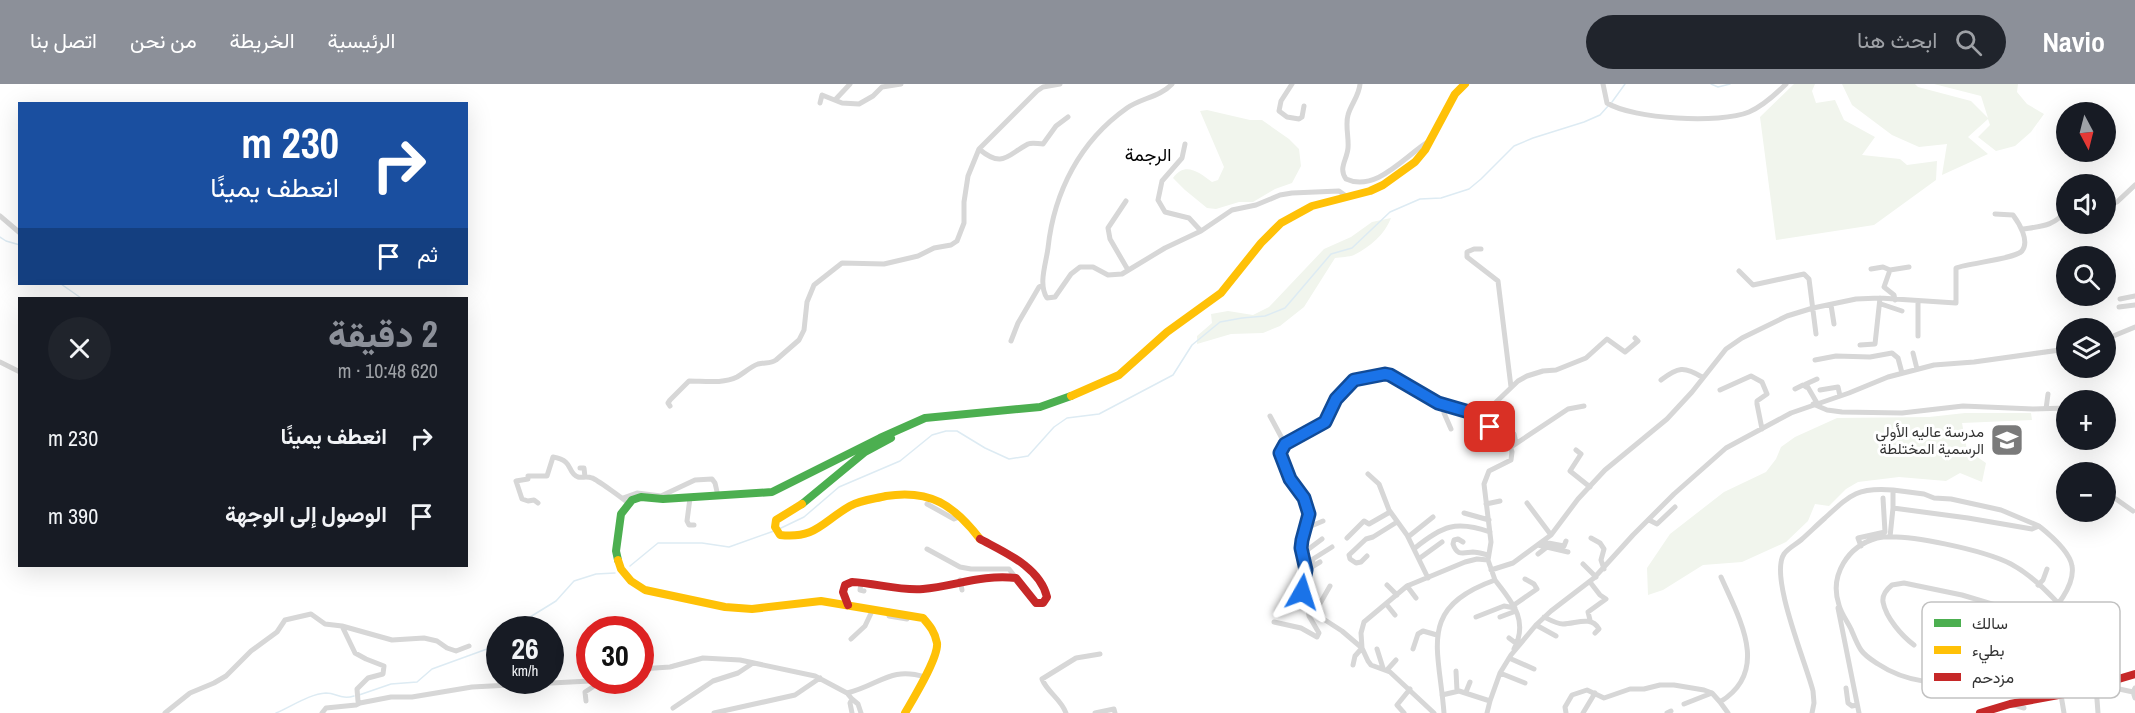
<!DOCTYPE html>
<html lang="ar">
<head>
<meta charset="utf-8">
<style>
	body { margin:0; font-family:"Archivo Narrow",Vazirmatn,sans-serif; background:#20242c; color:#f1f3f6; direction:rtl; height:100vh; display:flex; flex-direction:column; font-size:22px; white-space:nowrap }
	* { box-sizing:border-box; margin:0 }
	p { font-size:20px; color:#9ea1a6 }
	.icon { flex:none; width:33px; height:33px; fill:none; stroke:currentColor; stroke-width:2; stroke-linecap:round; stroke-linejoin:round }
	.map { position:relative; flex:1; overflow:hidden; direction:ltr }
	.drawer { position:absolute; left:18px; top:213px; width:450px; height:270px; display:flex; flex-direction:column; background:#171b24; border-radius:0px; box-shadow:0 6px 24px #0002; direction:rtl }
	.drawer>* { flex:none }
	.guide { position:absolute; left:18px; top:18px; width:450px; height:183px; border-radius:0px; box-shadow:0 6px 24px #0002; direction:rtl; background:#1a4fa0; color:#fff; overflow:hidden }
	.needle { width:39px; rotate:173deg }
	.buttons { position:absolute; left:2056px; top:18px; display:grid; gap:12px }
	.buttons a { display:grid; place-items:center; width:60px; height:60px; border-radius:50%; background:#171b24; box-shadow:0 6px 24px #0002; font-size:30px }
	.speed { position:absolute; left:486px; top:532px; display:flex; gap:12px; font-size:30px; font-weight:700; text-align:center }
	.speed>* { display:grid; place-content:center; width:78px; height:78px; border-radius:50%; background:#171b24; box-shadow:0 6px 24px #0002; line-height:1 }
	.speed small { font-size:15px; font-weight:400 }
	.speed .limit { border:9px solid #d22; background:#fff; color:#111 }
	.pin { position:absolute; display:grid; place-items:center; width:51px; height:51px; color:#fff; margin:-26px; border-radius:12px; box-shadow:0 3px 9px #0006 }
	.me { position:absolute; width:66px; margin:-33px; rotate:6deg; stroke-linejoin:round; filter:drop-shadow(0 0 4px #0008) }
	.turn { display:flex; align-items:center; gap:21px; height:126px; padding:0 30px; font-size:27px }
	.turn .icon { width:78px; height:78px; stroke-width:2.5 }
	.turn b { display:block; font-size:42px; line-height:51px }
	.then { display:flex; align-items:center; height:57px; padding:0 30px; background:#0003; gap:12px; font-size:22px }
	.round { display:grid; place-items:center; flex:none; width:63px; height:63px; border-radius:32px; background:#20242c }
	.overview { display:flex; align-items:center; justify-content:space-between; height:102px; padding:0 30px }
	h1 { font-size:36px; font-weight:800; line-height:45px; color:#8c9099 }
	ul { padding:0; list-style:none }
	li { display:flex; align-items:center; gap:18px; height:78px; padding:0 30px }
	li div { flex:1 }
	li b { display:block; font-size:22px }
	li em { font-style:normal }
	header { display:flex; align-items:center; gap:36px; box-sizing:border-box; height:84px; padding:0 30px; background:#8c9099; color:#fff }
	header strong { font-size:28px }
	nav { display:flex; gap:33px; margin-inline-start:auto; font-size:21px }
	.search { width:420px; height:54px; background:#20242c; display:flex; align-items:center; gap:15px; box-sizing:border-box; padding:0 21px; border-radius:33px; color:#9ea1a6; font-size:22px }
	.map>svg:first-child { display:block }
	.green { fill:#f1f5ed }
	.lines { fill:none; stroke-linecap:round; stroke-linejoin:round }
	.stream { stroke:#ddebf3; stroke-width:1.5 }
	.street { stroke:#d7d7d7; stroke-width:5 }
	.fast { stroke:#4caf50; stroke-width:8 }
	.slow { stroke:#ffc107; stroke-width:8 }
	.jam { stroke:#c62828; stroke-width:8 }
	.route-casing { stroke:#114b97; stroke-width:15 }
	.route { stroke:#1a73e8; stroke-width:10 }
	.labels { text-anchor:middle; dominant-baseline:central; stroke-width:6; stroke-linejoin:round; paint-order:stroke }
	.poi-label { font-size:15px; fill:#333; stroke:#fff; text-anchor:end }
	.quarter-label { font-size:18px; fill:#000; stroke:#fff }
	.key { fill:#fff; stroke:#c2c2c2; stroke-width:1.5 }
	.key-label { font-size:16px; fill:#333 }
</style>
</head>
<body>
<header>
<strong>Navio</strong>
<div class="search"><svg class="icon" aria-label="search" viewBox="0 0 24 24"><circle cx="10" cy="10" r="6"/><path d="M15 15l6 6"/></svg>ابحث هنا</div>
<nav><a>الرئيسية</a><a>الخريطة</a><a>من نحن</a><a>اتصل بنا</a></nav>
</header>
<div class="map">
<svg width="2135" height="629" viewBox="0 0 2135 629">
	<rect width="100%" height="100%" fill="#fff"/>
	<path class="green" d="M1794 0H1815L1812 7 1816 19 1835 16 1844 36 1875 53 1862 71 1900 75 1907 81 1937 77 1936 96 1874 141 1776 156 1760 33Z
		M1842 0H1915L1918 3 1971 17 1988 34 1981 12 1934 0H2018L2017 8 2027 20 2044 30 2031 48 2015 62 1996 67 1978 53 1990 41 1988 35 1968 53 1988 70 1942 91 1947 60 1919 63 1892 51 1852 21Z
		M1207 26 1250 36H1262L1289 55 1299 65 1301 82 1292 99 1275 105 1253 118H1239L1216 125 1207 124 1185 106 1173 94C1185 77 1199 88 1212 98L1218 96 1224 83 1200 27Z
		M1391 134C1385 150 1370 163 1354 171 1349 173 1341 173 1335 174L1304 223 1280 242 1263 249 1231 250 1197 260V252L1212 239 1211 230 1228 227 1253 231 1269 223 1324 165 1351 153 1372 138Z
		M1965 329H2031L2032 336 1962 339 1967 366 1986 379 1982 398 1960 389 1946 397 1899 393 1858 398 1846 405 1829 422 1815 420 1808 437 1786 458 1742 478 1703 481 1663 506 1648 511 1647 484 1670 450 1724 408 1766 388 1776 375 1781 363 1795 353 1837 334 1929 333Z"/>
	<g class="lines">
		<path class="stream" d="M1711 0 1718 3 1730 0
			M1612 18 1625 0
			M0 153 6 157 20 161
			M61 200 81 214
			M779 445 804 433 839 403 900 377 932 351 946 347H957L985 364 1009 375 1028 372 1054 343 1067 334 1099 330 1173 291 1192 261 1220 238 1242 234 1265 232 1285 224 1331 170 1352 164 1390 128 1420 115 1441 114 1469 105 1481 95 1514 62 1533 54 1584 38 1600 31 1609 21
			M630 482 658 459H702L729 463 774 447
			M509 546 556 517 574 497 596 490 615 489
			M359 611 391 600 417 598 432 585 487 565 500 553
			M276 629C291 623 309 610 326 609 337 609 341 616 354 612"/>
		<path class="street" d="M1172 0C1160 13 1141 14 1127 24 1080 57 1054 108 1048 164 1046 180 1038 200 1047 214L1055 213 1071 190 1080 183H1093L1108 191 1122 190 1165 164 1201 147 1232 126 1256 121 1280 111 1292 109 1339 107 1346 112
			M1292 0 1281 17 1279 27 1287 33 1299 35 1302 33 1304 22
			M1360 0C1359 12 1351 20 1348 31 1345 41 1349 53 1348 64 1347 76 1338 84 1346 95 1376 109 1406 71 1428 58
			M1603 0 1607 19C1633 35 1720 40 1749 28 1763 22 1775 11 1786 0
			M835 16 850 0
			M820 19 822 11 842 19 859 20 873 12 882 3 901 0
			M1185 60 1182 74 1162 97 1158 116 1165 128 1189 134 1201 147
			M979 65C1003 85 1007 71 1028 60 1033 58 1038 60 1043 60L1056 42 1068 33
			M1126 117 1108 144 1110 155 1128 186
			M2106 122 2117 118 2135 101
			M0 132 20 149
			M2023 145C2043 142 2054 142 2067 126
			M1481 165H1474L1467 168V173L1498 197 1511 303
			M1871 185 1883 183 1890 186
			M1739 187 1753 201 1804 190 1809 195 1816 250
			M2120 215 2135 212
			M1895 216 1894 211 1884 203 1890 186 1909 183
			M1918 217V252
			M1881 220 1902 227
			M1831 221 1834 240
			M2119 223 2135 221
			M2106 255 2135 243
			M1011 257 1018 239 1039 203 1043 201
			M1860 261 1875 260 1880 214
			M1913 269 1917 285
			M1815 276 1836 272 1870 273 1892 269 1898 274 1902 289
			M0 278 20 288
			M1661 296C1678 283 1684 282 1702 293
			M1795 305 1803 301 1806 303
			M1720 306 1751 292 1762 298 1767 310 1757 317V320L1762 345
			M1820 306 1838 303 1840 312
			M1817 319 1806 300 1817 295
			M1813 320 1827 326 1842 328 1902 329 1963 322 2033 325 2067 324
			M1443 321 1444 329 1451 345
			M670 322 668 319 670 316 689 297C704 297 723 300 737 293 744 289 750 283 758 280 765 278 770 280 776 276L799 256 804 246 807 218 814 201 842 179 884 180 918 172 934 164 951 161 957 157 964 139V118L968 92 979 65 1037 7 1043 3 1060 0
			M2046 325 2048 310
			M1469 328 1493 321 1518 297 1527 292 1543 287 1556 286 1586 274 1607 255 1625 268 1638 257 1635 254
			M1270 332 1285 360
			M1514 350 1516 359
			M1511 363 1568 325 1584 322
			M1576 366 1581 370 1570 387 1590 403
			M580 384H584L585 393
			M1368 390 1379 400 1389 426 1407 451 1428 494
			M2106 411 2116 415 2133 427
			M623 414 637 409 661 412 695 396 712 395 715 399 718 412
			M690 414 687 437 689 441H694
			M538 419 534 416 528 417 522 415 516 397 528 395V392H547L553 373C575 377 566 388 578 393 582 394 587 392 592 394 596 395 625 416 628 419
			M1527 419 1551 451
			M927 420 954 435 959 433
			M1486 420 1500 417
			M1893 424V406L1924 410 1934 414 1951 415 2001 426 2039 442
			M1464 429 1489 436
			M1649 436 1657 440 1675 423
			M1304 445 1323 437
			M1408 453 1433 433
			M1890 453 1893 424 1968 434 2032 445 2039 442C2049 450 2070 468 2072 482 2075 499 2056 530 2039 534L1962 511 1904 499 1892 501C1887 505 1882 511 1883 518 1886 534 1902 552 1914 561
			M1347 454 1364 437 1369 440 1390 428
			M1591 454 1600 459 1604 465 1601 476 1604 485
			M1463 458 1458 455 1454 456 1453 460C1457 472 1462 469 1473 468 1478 468 1483 470 1488 471
			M1543 458 1564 462 1566 457
			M1538 461 1568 468
			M1861 462 1858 454 1885 448 1883 414
			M1415 464C1442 442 1456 436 1490 448
			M927 465 960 483 971 485H1009L1016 494
			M1302 470 1322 455
			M1538 470 1547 463
			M1367 472 1361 478 1356 479 1350 475 1349 471 1366 455 1373 453 1397 438
			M1420 474 1442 458
			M1583 480 1596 493
			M1312 483 1313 475 1332 463
			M1310 484 1320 478
			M1491 486 1513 479 1551 451 1578 415 1605 386 1667 335 1692 308 1726 265 1742 254 1787 232 1813 224 1856 215 1880 214 1956 219V184C1969 179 2015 175 2022 167 2030 157 2019 139 2013 131L1995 130
			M1721 493C1739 534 1771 587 1720 618L1728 629
			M960 496 962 506
			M1590 498 1600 511 1606 515 1588 528 1590 536
			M861 499 860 506 864 507
			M1387 501 1397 511
			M2038 501 2043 496 2047 485
			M1407 502 1416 514
			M1387 521 1395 531
			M1514 521 1537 505 1534 500 1525 495
			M1838 524 1859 629
			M1309 526 1313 520 1312 516
			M889 527V532L907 535
			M1314 530 1330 502
			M1476 533 1504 522 1515 524
			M1500 533 1516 527
			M1544 533C1550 536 1557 540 1563 540 1576 540 1591 531 1599 545L1595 549
			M1274 538 1301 544 1317 553 1319 549 1309 532 1308 525
			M1536 541 1556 552
			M342 542 355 569 366 575 384 582 383 590 368 594 357 605 358 617 360 619 391 613H412L472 603 590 597
			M1509 554 1517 560
			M851 555 865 542 873 525
			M1362 564 1342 547 1308 525 1302 516 1303 498 1306 486 1301 464 1309 430 1304 414 1290 395 1280 369 1285 360 1325 338 1336 315 1354 296 1385 290 1390 291 1438 319 1469 328 1509 358 1512 368 1511 376 1489 387 1484 400 1491 458 1488 476 1495 496
			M1377 565 1383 584
			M1413 565 1418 550 1423 547 1437 551
			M1509 574 1534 585
			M2037 578C2060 558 2082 588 2099 602
			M1353 581 1355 572 1362 564
			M640 585 670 583 703 574 740 576 815 592 847 609 852 615
			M1387 586 1396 576
			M1456 587 1457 607
			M1500 589 1525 599
			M2101 601 2133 608
			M2096 602 2098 629
			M1846 604 1848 619 1852 622 1857 621
			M2135 604 2133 608 2135 614
			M1466 608 1470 598
			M847 609C880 601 890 582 925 593
			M1442 611 1459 607 1490 617
			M2061 611 2064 629
			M586 617 585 608 602 597
			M2026 617C2022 611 2018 603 2011 600 2000 596 1986 598 1975 599 1940 600 1908 600 1878 580 1872 576 1865 572 1861 566 1857 560 1854 552 1851 545 1847 537 1841 529 1839 521 1829 491 1848 462 1877 454 1904 448 1986 467 2011 480 2054 503 2087 558 2120 595
			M1684 620 1712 609
			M2011 620 2024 624
			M673 624 713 597 738 589 753 579
			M165 629 190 609 214 599 226 592 251 567 277 548 285 536 311 530 325 540 342 542 392 556 424 554 437 557 447 564 456 567 469 562
			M322 629 326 624 356 621 360 619
			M714 629 795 611 820 594
			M852 629 850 619 852 615 858 620 861 629
			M1066 629C1061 615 1047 608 1042 595L1076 574 1100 570
			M1095 629 1114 625 1115 629
			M1404 629 1397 621 1410 605
			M1434 629 1390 588 1371 581 1368 577 1362 564 1361 549 1364 538 1407 502 1465 478 1477 475 1488 476
			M1444 629C1439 563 1417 524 1495 496 1512 518 1529 536 1514 565
			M1487 629 1490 617 1500 589 1511 571 1536 541 1551 527 1594 494 1633 451 1674 410 1726 364 1791 329 1849 309 1888 293 1934 281 1974 278 2067 265
			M1566 629 1565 623 1572 611 1587 606 1604 614 1630 605H1644L1660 601H1674L1704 606 1712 609 1720 618
			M1583 629 1595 609
			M1667 629 1671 627
			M1812 629 1814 619 1813 607C1806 579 1769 492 1784 470 1788 464 1795 461 1801 456 1809 449 1817 441 1825 434 1850 411 1857 403 1893 406"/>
		<path class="fast" d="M802 420 865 368 891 354
			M618 476 616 467 621 430 632 416 641 413 663 415 772 408 880 354 925 334 1040 323 1071 312"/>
		<path class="slow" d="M1071 312 1119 291 1167 248 1221 209 1261 159 1281 139 1312 122 1370 107 1383 101 1415 78 1425 66 1455 10 1465 0
			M802 420 776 436 775 443 780 451C816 455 822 438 850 422 861 416 874 415 886 412 930 405 954 421 980 455
			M618 476 621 485 631 497 645 506 725 523 752 525 821 517 923 534C930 542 935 548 937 559 939 573 913 615 905 629"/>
		<path class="jam" d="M848 521 843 508 845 501 852 498C876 499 899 507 923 505 955 502 983 490 1016 494L1036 519H1043L1047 513C1040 483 1004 468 980 455
			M1980 629 2010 620 2075 608 2135 590"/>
	</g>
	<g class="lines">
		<g class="route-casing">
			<path id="route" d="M1302 508 1306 486 1301 464 1302 456 1309 430 1304 414 1290 395 1280 369 1285 360 1325 338 1336 315 1354 296 1385 290 1390 291 1438 319 1469 328 1490 343"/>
		</g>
		<use href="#route" class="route"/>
	</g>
	<defs>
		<g id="school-square" transform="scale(1.725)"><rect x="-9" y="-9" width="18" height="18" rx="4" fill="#7a7a7a" stroke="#fff"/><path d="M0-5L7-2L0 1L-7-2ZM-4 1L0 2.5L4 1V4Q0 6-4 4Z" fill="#fff"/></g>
	</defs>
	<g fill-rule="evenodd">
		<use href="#school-square" x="2007" y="356"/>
	</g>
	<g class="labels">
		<g class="poi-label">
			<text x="1984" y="347">مدرسة عاليه الأولى<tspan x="1984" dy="17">الرسمية المختلطة</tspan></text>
		</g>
		<g class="quarter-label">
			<text x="1148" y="70">الرجمة</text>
		</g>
	</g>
	<rect x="1922" y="518" width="198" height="96" rx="9" class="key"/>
	<rect x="1934" y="535" width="27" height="8" fill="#4caf50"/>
	<rect x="1934" y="562" width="27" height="8" fill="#ffc107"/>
	<rect x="1934" y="589" width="27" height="8" fill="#c62828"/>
	<g class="key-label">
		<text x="1972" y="545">سالك</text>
		<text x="1972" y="572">بطيء</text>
		<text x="1972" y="599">مزدحم</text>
	</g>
</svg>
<div class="buttons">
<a><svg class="needle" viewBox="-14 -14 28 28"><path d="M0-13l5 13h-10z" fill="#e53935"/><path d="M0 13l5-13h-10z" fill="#9ea1a6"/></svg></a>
<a><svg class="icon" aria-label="sound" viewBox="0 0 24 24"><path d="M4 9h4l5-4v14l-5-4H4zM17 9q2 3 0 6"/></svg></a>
<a><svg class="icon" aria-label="search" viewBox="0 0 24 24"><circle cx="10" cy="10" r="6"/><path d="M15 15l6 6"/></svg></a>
<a><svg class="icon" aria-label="layers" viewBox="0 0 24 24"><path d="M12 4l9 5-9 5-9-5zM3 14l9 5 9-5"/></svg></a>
<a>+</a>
<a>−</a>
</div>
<div class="speed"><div>26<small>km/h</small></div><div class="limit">30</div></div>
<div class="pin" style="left:1490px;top:343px;background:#d93025"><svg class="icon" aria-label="arrive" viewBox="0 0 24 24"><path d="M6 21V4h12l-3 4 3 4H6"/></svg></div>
<svg class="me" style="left:1302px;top:508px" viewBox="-20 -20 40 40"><path d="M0-17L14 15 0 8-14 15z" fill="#1a73e8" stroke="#fff" stroke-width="4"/></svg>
<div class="guide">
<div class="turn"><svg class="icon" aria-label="right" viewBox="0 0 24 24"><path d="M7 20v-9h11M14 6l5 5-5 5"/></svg><div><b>230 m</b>انعطف يمينًا</div></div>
<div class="then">ثم<svg class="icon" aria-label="arrive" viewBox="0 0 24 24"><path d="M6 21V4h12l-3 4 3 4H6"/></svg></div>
</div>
<section class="drawer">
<div class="overview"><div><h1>2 دقيقة</h1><p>620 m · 10:48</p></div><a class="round"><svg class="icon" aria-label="close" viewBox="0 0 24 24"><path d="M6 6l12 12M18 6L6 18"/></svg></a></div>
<ul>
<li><svg class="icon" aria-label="right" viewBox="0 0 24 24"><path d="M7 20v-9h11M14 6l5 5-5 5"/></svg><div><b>انعطف يمينًا</b></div><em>230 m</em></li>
<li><svg class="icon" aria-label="arrive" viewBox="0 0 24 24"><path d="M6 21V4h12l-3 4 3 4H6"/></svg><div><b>الوصول إلى الوجهة</b></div><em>390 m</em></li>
</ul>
</section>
</div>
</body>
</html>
